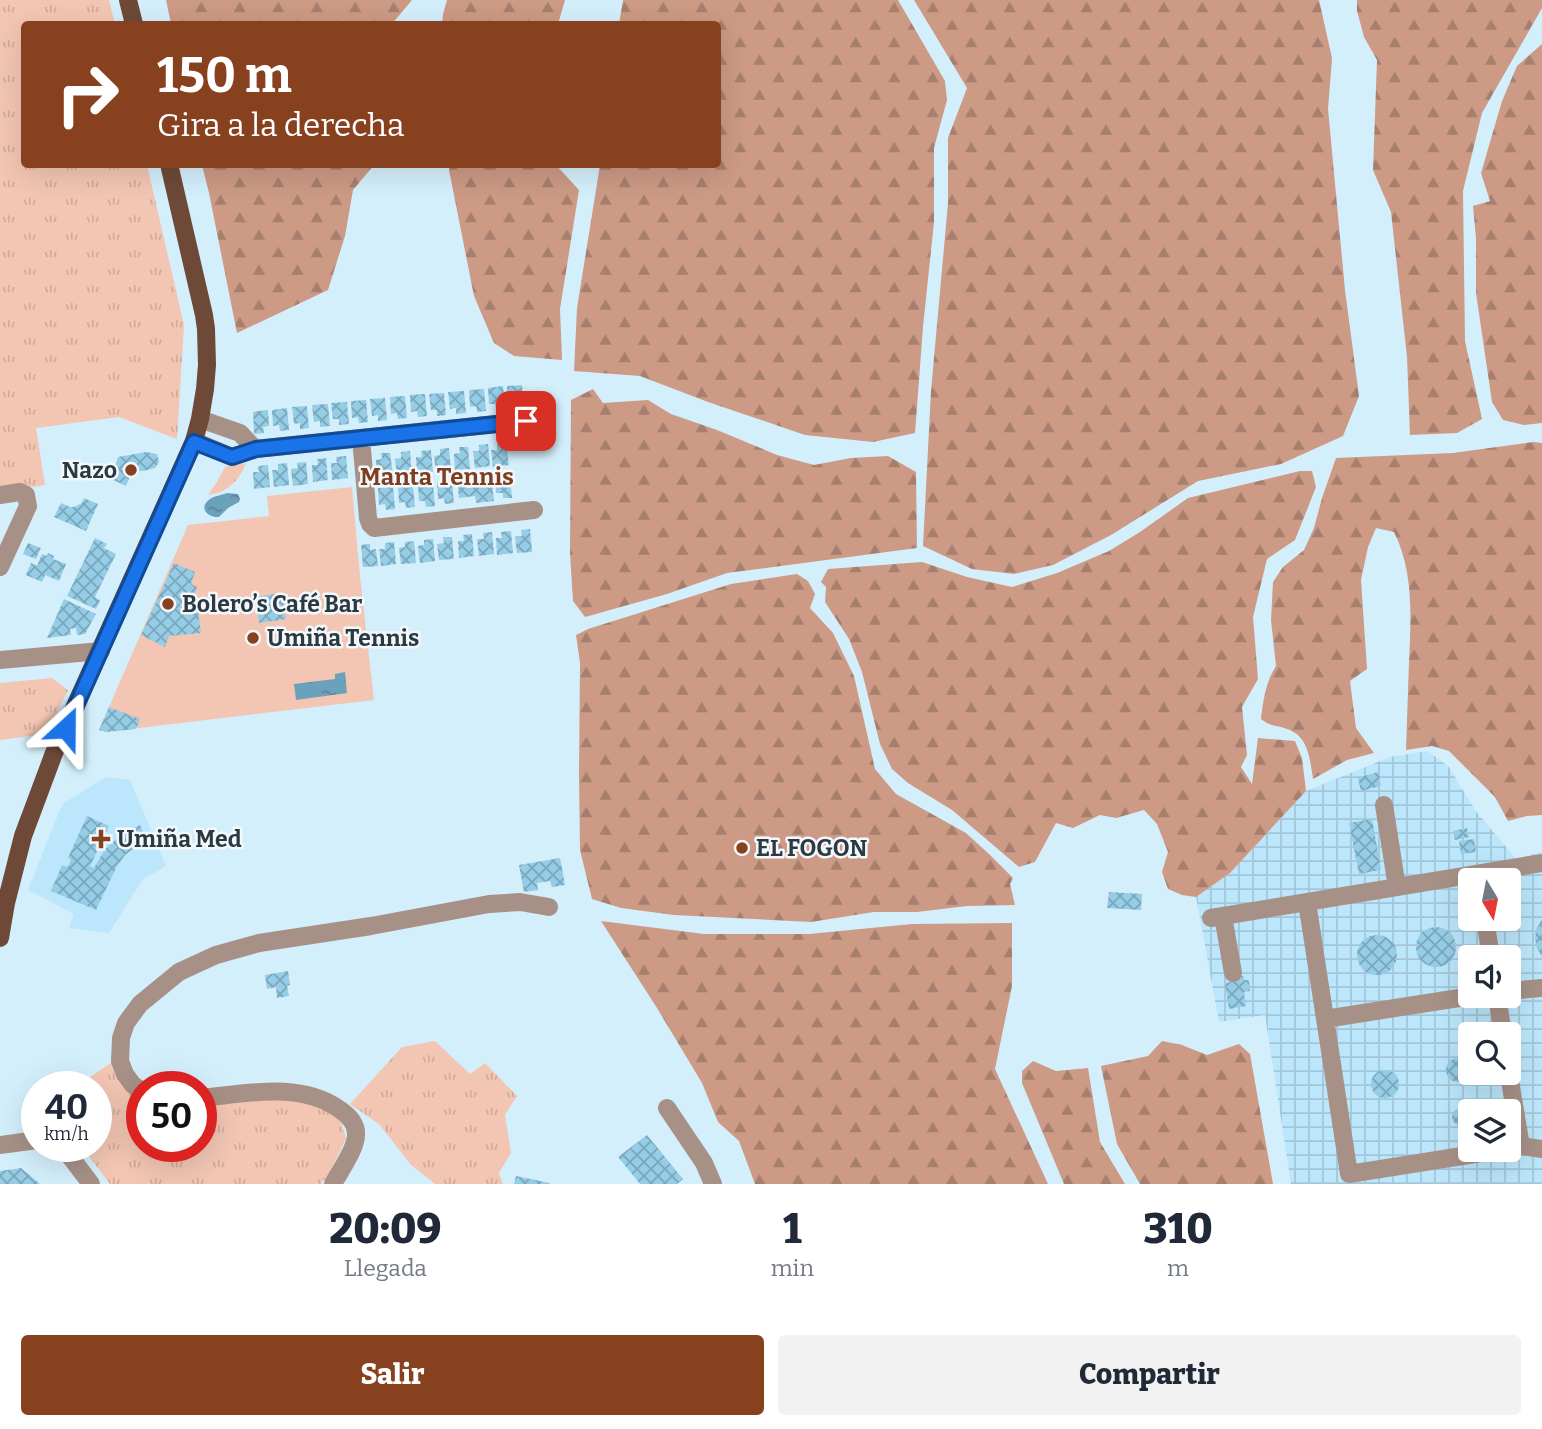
<!DOCTYPE html>
<html lang="es">
<head>
<meta charset="utf-8">
<style>
	body { margin:0; font-family:Bitter,serif; background:#f2f2f3; color:#1f2937; height:100vh; display:flex; flex-direction:column; font-size:26px; white-space:nowrap }
	* { box-sizing:border-box; margin:0 }
	p { font-size:23px; color:#747a83 }
	.icon { flex:none; width:38px; height:38px; fill:none; stroke:currentColor; stroke-width:2; stroke-linecap:round; stroke-linejoin:round }
	.map { position:relative; height:1184px; overflow:hidden }
	.side { display:flex; flex-direction:column; background:#fff; flex:1 }
	.side>* { flex:none }
	.top-card { position:absolute; left:21px; top:21px; width:700px; height:147px; border-radius:7px; box-shadow:0 7px 28px #0002; background:#88411e; color:#fff; overflow:hidden }
	.needle { width:46px; rotate:170deg }
	.buttons { position:absolute; left:1458px; top:868px; display:grid; gap:14px }
	.buttons a { display:grid; place-items:center; width:63px; height:63px; border-radius:7px; background:#fff; box-shadow:0 7px 28px #0002; font-size:35px }
	.speed { position:absolute; left:21px; top:1071px; display:flex; gap:14px; font-size:35px; font-weight:700; text-align:center }
	.speed>* { display:grid; place-content:center; width:91px; height:91px; border-radius:50%; background:#fff; box-shadow:0 7px 28px #0002; line-height:1 }
	.speed small { font-size:18px; font-weight:400 }
	.speed .limit { border:10px solid #d22; background:#fff; color:#111 }
	.pin { position:absolute; display:grid; place-items:center; width:60px; height:60px; color:#fff; margin:-30px; border-radius:14px; box-shadow:0 4px 10px #0006 }
	.me { position:absolute; width:77px; margin:-38px; rotate:24deg; stroke-linejoin:round; filter:drop-shadow(0 0 5px #0008) }
	.turn { display:flex; align-items:center; gap:24px; height:147px; padding:0 21px; font-size:32px }
	.turn .icon { width:91px; height:91px; stroke-width:2.5 }
	.turn b { display:block; font-size:49px; line-height:60px }
	.eta { display:flex; justify-content:space-evenly; align-items:center; height:119px; text-align:center }
	.eta b { font-size:42px; font-weight:800; line-height:49px }
	.cta { display:flex; gap:14px; margin-top:auto; padding:14px 21px }
	.cta a { flex:1; height:80px; border-radius:7px; background:#88411e; color:#fff; font-size:28px; font-weight:800; line-height:80px; text-align:center }
	.cta a+a { background:#f2f2f3; color:#1f2937 }
	.map>svg:first-child { display:block }
	.built { fill:#bce6fb }
	.industrial { fill:url(#industrial-grid); fill-rule:evenodd }
	.grass { fill:url(#grass-tufts) }
	.forest { fill:url(#forest-firs) }
	.pitch { fill:#f3c6b3 }
	.water { fill:url(#water-ripples) }
	.building { fill:url(#building-cross-hatch) }
	.lines { fill:none; stroke-linecap:round; stroke-linejoin:round }
	.minor { stroke:#a79187; stroke-width:18 }
	.major { stroke:#6e4938; stroke-width:18 }
	.route-casing { stroke:#114b97; stroke-width:18 }
	.route { stroke:#1a73e8; stroke-width:12 }
	.poi-dot { fill:#88411e; stroke:#f2f8fc; stroke-width:2.5 }
	.labels { text-anchor:middle; dominant-baseline:central; stroke-width:5; stroke-linejoin:round; paint-order:stroke }
	.poi-label { font-size:23px; font-weight:bold; fill:#2c3940; stroke:#f2f8fc; text-anchor:start }
	.neighbourhood-label { font-size:24px; font-weight:bold; fill:#7e3d1e; stroke:#f2f8fc }
</style>
</head>
<body>
<div class="map">
<svg width="1542" height="1184" viewBox="0 0 1542 1184">
	<defs>
		<pattern id="industrial-grid" width="8" height="8" patternUnits="userSpaceOnUse" patternTransform="scale(1.75)"><rect width="8" height="8" fill="#bce6fb"/><path d="M0 4h8M4 0v8" fill="none" stroke="#a2c6d8"/></pattern>
		<pattern id="grass-tufts" width="24" height="20" patternUnits="userSpaceOnUse" patternTransform="scale(1.75)"><rect width="24" height="20" fill="#f3c6b3"/><path d="M3 7l-1-3M5 7V3M7 7l1-3M15 17l-1-3M17 17v-4M19 17l1-3" fill="none" stroke="#d0ab9b"/></pattern>
		<pattern id="forest-firs" width="22" height="20" patternUnits="userSpaceOnUse" patternTransform="scale(1.75)"><rect width="22" height="20" fill="#cc9a85"/><path d="M5 1l3.5 6h-7zM16 11l3.5 6h-7z" fill="#a67f6e"/></pattern>
		<pattern id="water-ripples" width="26" height="14" patternUnits="userSpaceOnUse" patternTransform="scale(1.75)"><rect width="26" height="14" fill="#6ca1bb"/><path d="M2 4q2-2 4 0t4 0M15 11q2-2 4 0t4 0" fill="none" stroke="#598499"/></pattern>
		<pattern id="building-cross-hatch" width="8" height="8" patternUnits="userSpaceOnUse" patternTransform="scale(1.75)"><rect width="8" height="8" fill="#95cce6"/><path d="M0 0l8 8M0 8l8-8" fill="none" stroke="#7aa7bc"/></pattern>
	</defs>
	<rect width="100%" height="100%" fill="#d4effc"/>
	<path class="built" d="M106 777 130 780 166 866 142 880 109 933 69 928 74 914 28 890 59 812 64 803Z"/>
	<path class="industrial" d="M1428 751 1449 767 1475 810 1517 860 1542 851V1184H1291L1265 1015 1219 1022 1196 897 1230 873 1306 791 1390 757ZM1470 880H1508V919H1470ZM1470 957H1508V996H1470ZM1470 1034H1508V1073H1470ZM1470 1111H1508V1150H1470Z"/>
	<path class="grass" d="M0 0H109L115 24H24V164L147 165 184 325 177 439 119 417 36 428 45 485 0 493Z
		M246 463C239 481 227 493 208 495L217 482 225 467Z
		M52 678 68 690 46 734 0 740V683Z
		M435 1041 470 1074 485 1063 517 1096 505 1115 511 1153 499 1173 503 1184H435L410 1164 380 1125 350 1104 402 1047Z
		M112 1062 142 1098V1146H201V1103L302 1099 336 1114 342 1124 346 1139 332 1168 331 1179 323 1180 321 1184H110L85 1151V1146H96V1087L77 1086Z"/>
	<path class="forest" d="M166 0H412L392 24H171Z
		M447 0H565L558 24H442L443 14Z
		M623 0H898L945 81 947 100 934 148V222L923 327 915 433 873 442 805 435 708 402 640 376 574 371 577 308 600 165 718 164V24H619Z
		M914 0H1319L1332 58 1328 109 1345 290 1359 396 1343 436 1281 464 1198 481 1111 535 1053 565 1014 574 972 569 923 546 931 391 948 203V138L967 88Z
		M1357 0H1542V8L1482 113 1463 191 1465 341 1482 419 1457 433 1410 435 1407 357 1391 212 1373 170 1377 60 1364 37 1357 11Z
		M1542 44V423L1524 425 1503 420 1492 402 1476 293V238L1473 206 1490 201 1481 173 1502 101 1517 66Z
		M202 165H374L353 190 345 236 328 290 237 333 209 193Z
		M450 165H556L579 190 560 309 562 360 514 356 494 343 474 296 449 170Z
		M593 389 603 403 648 400 671 414 717 430 777 455 814 465 851 458 888 456 916 472 917 548 727 573 667 594 585 617 573 601 570 553 571 400Z
		M1533 442 1542 443V815L1527 816 1508 821 1495 797 1449 751 1432 746 1406 750C1407 720 1408 691 1409 662 1411 618 1414 572 1394 532L1376 528 1368 547 1361 580 1367 669 1350 681 1356 728 1374 753 1347 760 1313 779C1310 760 1309 736 1287 729 1276 725 1271 727 1261 719 1263 701 1266 681 1276 666L1271 620 1273 582 1283 567 1304 550 1314 528 1322 498 1336 458 1453 453Z
		M1300 471H1312L1316 487 1295 540 1267 559 1253 617 1258 679 1242 707 1247 755 1241 767 1252 784 1258 738 1295 741 1302 758 1306 791 1230 873 1196 897 1182 895 1168 889 1162 872 1168 852 1157 824 1144 810 1116 818 1100 815 1073 828 1056 823 1035 862 1019 867 952 810 908 783 892 769 880 744 862 672 849 639 825 602 826 587 821 582 828 569 922 562 967 577 1012 587 1057 573 1109 551 1140 532 1188 498Z
		M797 574 808 581 815 594 810 608 833 633 854 676 875 769 896 794 966 833 989 854 1013 878 1010 884 1015 905 967 906 917 912H874L811 922 674 915 621 908 592 899 580 850 579 772 580 663 576 635 588 629 731 584Z
		M601 921 704 934H809L912 924 1012 923V986L995 1069 1048 1184H755L739 1141 718 1122 702 1083 657 1008Z
		M1162 1041 1182 1045 1207 1055 1239 1044 1250 1054 1273 1184H1140L1117 1144 1101 1066 1148 1056Z
		M1033 1061 1056 1071 1088 1068 1100 1142 1125 1184H1064L1022 1083V1071Z"/>
	<path class="pitch" d="M352 487 360 576 374 700 106 732 99 730 188 525 269 516 267 496Z"/>
	<path class="water" d="M227 493 238 494 240 499 239 502 228 508 219 517C207 518 198 507 210 499 214 496 222 495 227 493Z
		M345 672 347 693 296 700 294 684 335 679V674Z"/>
	<path class="building" d="M522 385 524 407 515 408 514 402 508 403 507 386Z
		M503 386 505 409H496L495 404H489L488 388Z
		M484 389 486 411 477 412 476 406 470 407 469 390Z
		M464 391 466 413 456 414V408L450 409 448 392Z
		M444 393 446 415 437 416V410H431L429 394Z
		M425 394 427 416 418 417 417 411 411 412 410 395Z
		M405 396 407 418 398 419 397 413 391 414 390 397Z
		M385 398 387 420 378 421V415L372 416 370 399Z
		M366 400 368 422 359 423 358 417 352 418 351 401Z
		M347 402 349 424 339 425V419H333L331 403Z
		M328 404 330 426 320 427V421L314 422 312 405Z
		M307 406 309 428 300 429V423L294 424 292 407Z
		M287 408 289 430 280 431 279 425 273 426 272 410Z
		M268 410 269 426 263 427 264 433 254 434 253 412Z
		M506 443 509 465 493 467 491 450H497V444Z
		M488 444 490 466 475 468 473 451H479V445Z
		M459 447H468L470 469 455 470 454 454 460 453Z
		M449 448 451 470 436 472 434 456 440 455V449Z
		M431 450 433 472 417 474 416 457H422L421 451Z
		M410 451 412 474 397 475 395 459 401 458V452Z
		M146 452 157 454 159 462 155 468 143 471H132L126 486 111 479 118 457Z
		M381 453H390L393 475 377 476 376 460 382 459Z
		M346 456 348 478 332 480 331 463H337L336 457Z
		M326 458 328 480 313 482 312 465H318L317 459Z
		M306 462 308 484 293 486 291 469 298 468 297 463Z
		M287 463 289 485 274 487 272 470H278V464Z
		M268 465 270 487 254 489 253 472H259L258 466Z
		M510 475 512 498H503V493H496L495 477Z
		M491 476 494 501 476 503 475 496 459 498 457 480 466 479 467 488 481 486 480 478Z
		M452 481 454 503 445 504 444 498 438 499 437 482Z
		M433 484 435 506 426 507 425 501H419L418 485Z
		M413 485 415 507 406 508 405 502 399 503 398 486Z
		M393 487 395 509 386 510 385 504 379 505 378 488Z
		M84 498 98 504 86 531 54 517 61 503 70 507H74L82 503Z
		M530 529 532 552 517 553 515 536H522L521 530Z
		M511 531 513 553 497 555 496 538H502L501 532Z
		M492 532 494 554 479 556 477 539H484L483 533Z
		M472 534 474 556 459 558 458 541H464L463 535Z
		M443 537H452L454 559 439 560 437 544 444 543Z
		M95 538 107 544 104 548 116 554 95 597 100 600 96 609 67 596Z
		M433 539 435 561 420 563 418 546 424 545V540Z
		M414 541 416 563 401 564 399 548 405 547V542Z
		M394 542 396 564 381 566 379 549H385V543Z
		M28 543 41 548 36 559 23 554Z
		M370 544V550L376 549 378 566 363 567 361 545Z
		M48 553 54 556 53 559 66 564 59 581 45 575 42 582 26 575 31 563 37 566 42 554 47 556Z
		M174 563 195 572 191 584 197 587 190 605 181 603 180 606 198 612 201 633 169 636 165 647 141 635Z
		M282 593 286 619 259 623 255 597Z
		M64 599 96 614 85 634 77 635 76 628 70 629 71 635 47 638Z
		M109 707 140 719 136 729 106 732 99 730Z
		M1378 772 1381 786 1361 791 1358 778Z
		M87 816 109 826 90 866 94 868 105 849 113 842 125 832 140 825 147 842 134 848 125 855 117 866 96 910 51 891 62 865 68 867 71 859 68 858Z
		M1372 819 1381 870 1359 874 1349 823Z
		M1467 828 1469 837 1455 840 1453 831Z
		M1474 839 1476 852 1461 854 1459 841Z
		M560 858 565 885 552 887 550 881 537 883 538 890 524 892 519 865Z
		M1109 892 1142 894 1141 910 1107 908Z
		M1542 919V956L1537 948 1535 939 1536 930Z
		M1416 947a20 20 0 1 1 40 0a20 20 0 1 1-40 0Z
		M1357 955a20 20 0 1 1 40 0a20 20 0 1 1-40 0Z
		M288 971 290 985 287 986 289 996 277 998 276 987 267 989 265 975Z
		M1243 976 1244 980H1249L1250 991 1244 992 1246 1006 1229 1009 1225 983 1230 982V978Z
		M1446 1070a12 12 0 1 1 24 0a12 12 0 1 1-24 0Z
		M1371 1084a14 14 0 1 1 28 0a14 14 0 1 1-28 0Z
		M1452 1117a9 9 0 1 1 18 0a9 9 0 1 1-18 0Z
		M647 1135 683 1179 677 1184H640L618 1157Z
		M21 1168 40 1184H0V1171Z
		M516 1176 550 1183V1184H514Z"/>
	<g class="lines">
		<path class="minor" d="M200 419 240 433 255 449
			M361 438 368 518 370 524 374 528 534 510
			M194 441 232 457 255 449 526 421
			M0 495 20 492 26 495 28 506 0 567
			M0 660 101 651
			M1384 805 1397 887
			M1307 902 1349 1174 1500 1150
			M1223 916 1233 973
			M1211 918 1542 863
			M1485 919 1491 957
			M1508 991 1542 988
			M1497 996 1503 1034
			M1325 1019 1472 996
			M1508 1069 1521 1146 1542 1149
			M142 1091 133 1085 125 1074 120 1061 121 1038 126 1023 140 1004 179 972 216 955 259 943 371 926 489 904 520 902 549 907
			M201 1098C245 1094 300 1081 339 1109 348 1115 357 1123 356 1135 356 1149 340 1171 333 1184
			M667 1108 704 1163 713 1184
			M0 1145 37 1140
			M59 1146 69 1155 91 1184"/>
		<path class="major" d="M128 0 134 24
			M0 938 6 903 23 836 54 753 194 441 200 419 205 389 207 365 206 329 204 315 169 164"/>
	</g>
	<g class="lines">
		<g class="route-casing">
			<path id="route" d="M66 728 194 442 232 457 256 449 526 421"/>
		</g>
		<use href="#route" class="route"/>
	</g>
	<g class="poi-dot">
		<circle cx="131" cy="470" r="7"/>
		<circle cx="168" cy="604" r="7"/>
		<circle cx="253" cy="638" r="7"/>
		<path d="M97.5 828.5h7v7h7v7h-7v7h-7v-7h-7v-7h7z"/>
		<circle cx="742" cy="848" r="7"/>
	</g>
	<g class="labels">
		<g class="poi-label">
			<text x="117" y="470" text-anchor="end">Nazo</text>
			<text x="182" y="604">Bolero’s Café Bar</text>
			<text x="267" y="638">Umiña Tennis</text>
			<text x="117" y="839">Umiña Med</text>
			<text x="756" y="848">EL FOGON</text>
		</g>
		<g class="neighbourhood-label">
			<text x="437" y="477">Manta Tennis</text>
		</g>
	</g>
</svg>
<div class="buttons">
<a><svg class="needle" viewBox="-14 -14 28 28"><path d="M0-13l5 13h-10z" fill="#e53935"/><path d="M0 13l5-13h-10z" fill="#747a83"/></svg></a>
<a><svg class="icon" aria-label="sound" viewBox="0 0 24 24"><path d="M4 9h4l5-4v14l-5-4H4zM17 9q2 3 0 6"/></svg></a>
<a><svg class="icon" aria-label="search" viewBox="0 0 24 24"><circle cx="10" cy="10" r="6"/><path d="M15 15l6 6"/></svg></a>
<a><svg class="icon" aria-label="layers" viewBox="0 0 24 24"><path d="M12 4l9 5-9 5-9-5zM3 14l9 5 9-5"/></svg></a>
</div>
<div class="speed"><div>40<small>km/h</small></div><div class="limit">50</div></div>
<div class="pin" style="left:526px;top:421px;background:#d93025"><svg class="icon" aria-label="arrive" viewBox="0 0 24 24"><path d="M6 21V4h12l-3 4 3 4H6"/></svg></div>
<svg class="me" style="left:66px;top:728px" viewBox="-20 -20 40 40"><path d="M0-17L14 15 0 8-14 15z" fill="#1a73e8" stroke="#fff" stroke-width="4"/></svg>
<div class="top-card">
<div class="turn"><svg class="icon" aria-label="right" viewBox="0 0 24 24"><path d="M7 20v-9h11M14 6l5 5-5 5"/></svg><div><b>150 m</b>Gira a la derecha</div></div>
</div>
</div>
<section class="side">
<div class="eta">
<div><b>20:09</b><p>Llegada</p></div>
<div><b>1</b><p>min</p></div>
<div><b>310</b><p>m</p></div>
</div>
<div class="cta"><a>Salir</a><a>Compartir</a></div>
</section>
</body>
</html>
